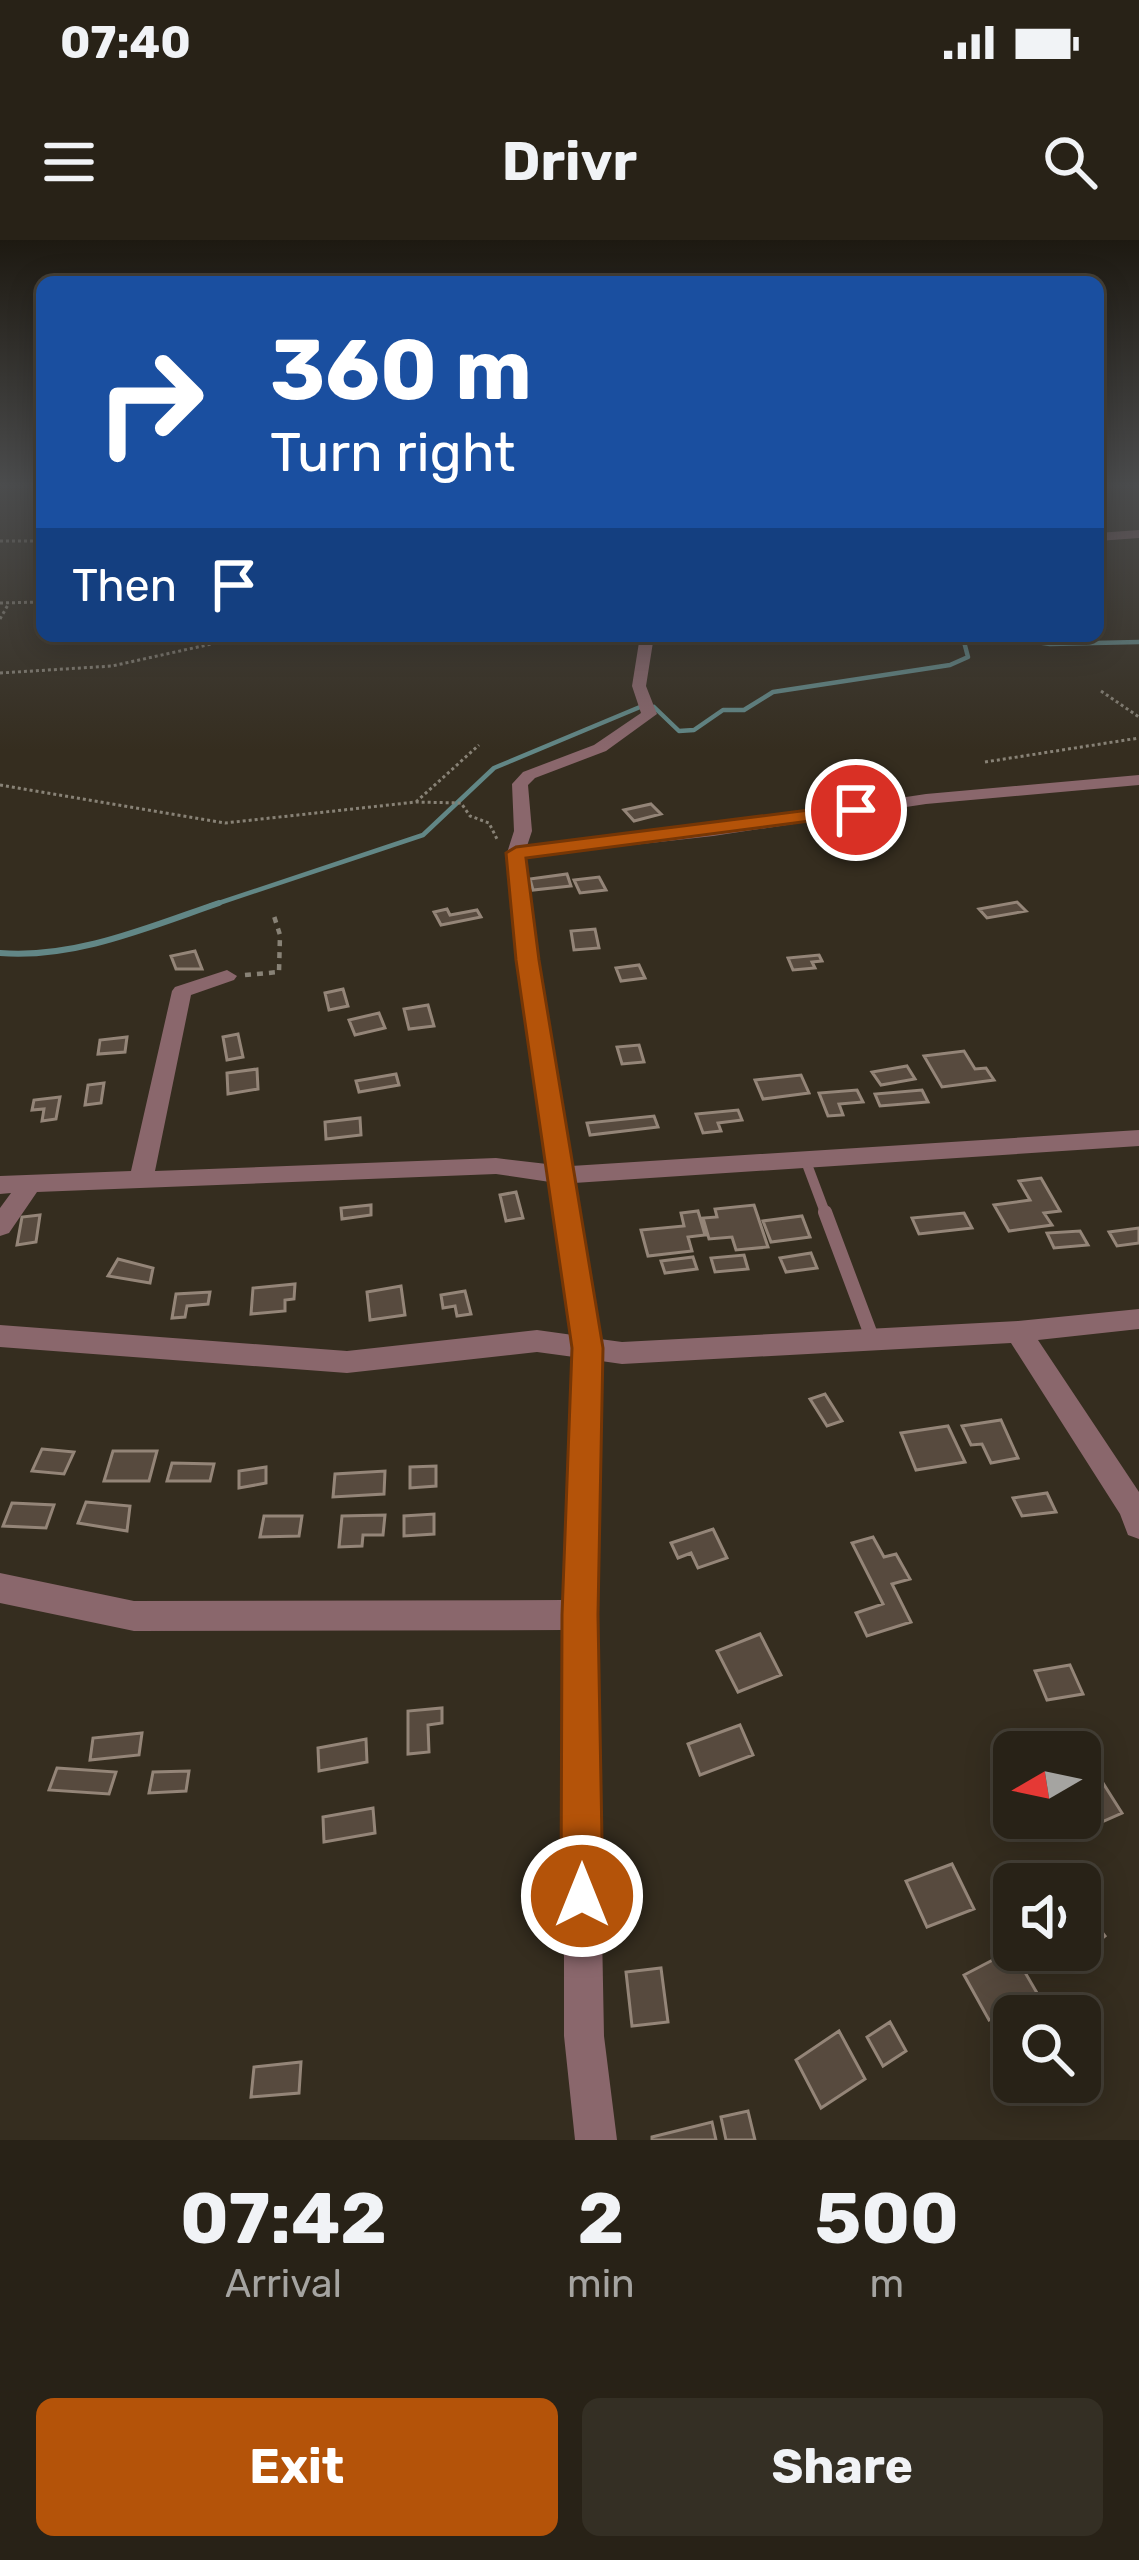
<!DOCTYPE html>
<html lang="en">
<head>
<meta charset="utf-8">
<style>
	body { margin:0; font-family:Rubik,sans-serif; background:#342f24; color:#f1f3f6; height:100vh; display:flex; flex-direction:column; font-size:45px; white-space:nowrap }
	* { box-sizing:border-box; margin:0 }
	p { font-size:39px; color:#a5a4a1 }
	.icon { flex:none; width:66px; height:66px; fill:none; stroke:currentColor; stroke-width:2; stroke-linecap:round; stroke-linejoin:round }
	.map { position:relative; height:1900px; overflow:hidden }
	.drawer { display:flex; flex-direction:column; background:#282217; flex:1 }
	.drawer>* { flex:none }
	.hud { position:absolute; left:36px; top:36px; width:1068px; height:366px; border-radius:18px; box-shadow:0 6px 30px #0003,0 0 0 3px #443f36; background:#1a4fa0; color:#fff; overflow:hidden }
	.needle { width:78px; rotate:261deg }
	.fabs { position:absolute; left:993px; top:1491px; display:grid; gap:24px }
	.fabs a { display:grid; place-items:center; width:108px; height:108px; border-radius:18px; background:#282217; box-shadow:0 6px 30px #0003,0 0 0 3px #443f36; font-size:60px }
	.pin { position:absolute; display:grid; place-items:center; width:102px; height:102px; color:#fff; margin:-51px; border:6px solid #fff; border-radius:50%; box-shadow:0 3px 12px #0007 }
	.me { position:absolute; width:132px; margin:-66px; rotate:0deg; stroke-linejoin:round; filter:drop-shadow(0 0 9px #0008) }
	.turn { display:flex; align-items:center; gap:42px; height:252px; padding:0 36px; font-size:54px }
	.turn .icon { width:156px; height:156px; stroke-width:2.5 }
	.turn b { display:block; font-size:84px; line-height:102px }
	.then { display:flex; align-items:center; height:114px; padding:0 36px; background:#0003; gap:24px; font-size:45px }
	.eta { display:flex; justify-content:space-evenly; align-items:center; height:204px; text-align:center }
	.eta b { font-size:72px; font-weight:700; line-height:84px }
	.button { display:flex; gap:24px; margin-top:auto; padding:24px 36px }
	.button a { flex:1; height:138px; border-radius:18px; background:#b45309; color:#fff; font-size:48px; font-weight:700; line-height:138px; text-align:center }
	.button a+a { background:#342f24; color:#f1f3f6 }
	.status { display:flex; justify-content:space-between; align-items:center; height:84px; padding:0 60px; background:#282217; direction:ltr }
	.status svg { height:33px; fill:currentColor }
	header { display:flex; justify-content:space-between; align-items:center; height:156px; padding:0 36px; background:#282217; font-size:54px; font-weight:700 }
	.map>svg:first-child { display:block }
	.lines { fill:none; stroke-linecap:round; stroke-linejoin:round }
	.stream-far1 { stroke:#628786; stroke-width:4.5 }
	.stream { stroke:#628786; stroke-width:6 }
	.building { fill:#574a3e; stroke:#948578; stroke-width:3 }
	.path-far1 { stroke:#888276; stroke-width:3; stroke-dasharray:3 3; stroke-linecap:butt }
	.path { stroke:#888276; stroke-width:4.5; stroke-dasharray:6 6; stroke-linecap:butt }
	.lane-far1 { stroke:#8a676c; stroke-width:10 }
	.lane { stroke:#8a676c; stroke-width:14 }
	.street { fill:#8a676c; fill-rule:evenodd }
	.route { fill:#b45309; stroke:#753606; stroke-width:3 }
</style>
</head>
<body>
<div class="status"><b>07:40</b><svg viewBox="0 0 49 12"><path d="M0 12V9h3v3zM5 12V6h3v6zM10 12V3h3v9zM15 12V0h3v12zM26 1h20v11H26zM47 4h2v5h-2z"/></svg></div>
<header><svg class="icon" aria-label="menu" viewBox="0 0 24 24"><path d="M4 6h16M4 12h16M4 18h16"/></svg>Drivr<svg class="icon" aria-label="search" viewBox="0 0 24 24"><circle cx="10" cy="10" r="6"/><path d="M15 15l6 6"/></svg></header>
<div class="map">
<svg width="1139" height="1900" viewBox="0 0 1139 1900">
	<rect width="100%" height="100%" fill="#352d1f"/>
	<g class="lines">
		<path class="stream-far1" d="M995 396 1050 404 1139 402
			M654 467 679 491 694 490 723 470H744L773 452 950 425 968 417 963 398 971 396
			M210 666 423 595 494 528 640 467"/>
		<path class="stream" d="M0 713C75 719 149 687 219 663"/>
	</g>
	<path class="building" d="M651 564 661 574 634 581 624 570Z
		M567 634 571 646 533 650 530 639Z
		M599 637 606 650 580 653 574 640Z
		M1017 662 1026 671 987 678 979 669Z
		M447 669 450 675 477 670 481 677 441 685 434 672Z
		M595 689 599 708 574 710 571 691Z
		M195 711 202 729H176L171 716Z
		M819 715 822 721 812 722 815 728 793 730 788 718Z
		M639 725 645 738 621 741 616 728Z
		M343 749 348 766 329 770 325 753Z
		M428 765 434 786 409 789 404 769Z
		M379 773 385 788 355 795 349 780Z
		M238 794 243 817 227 820 223 797Z
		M127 797 125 812 98 814 100 800Z
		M639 805 644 822 622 824 617 807Z
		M964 811 975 829 986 828 994 840 942 847 924 816Z
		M907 826 915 839 881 845 872 832Z
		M257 829 258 849 228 854 227 833Z
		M396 834 399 845 359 852 356 841Z
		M801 835 809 853 763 859 755 840Z
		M104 843 101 863 85 865 88 845Z
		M857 850 863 862 839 864 843 875 828 876 819 853Z
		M922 850 928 862 880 866 875 854Z
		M60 857 56 879 42 881 44 869 32 870 34 860Z
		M738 870 742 880 718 883 721 891 703 893 696 874Z
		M654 876 658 887 590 895 587 883Z
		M360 878 361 895 326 899 325 882Z
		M1041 938 1060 971 1044 973 1052 985 1009 991 994 965 1030 960 1019 941Z
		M516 952 523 978 506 981 500 955Z
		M371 965V975L342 979 341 968Z
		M754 965 768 1007 736 1010 732 997 709 999 703 978 717 977 715 969Z
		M698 971 705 995 688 997 692 1011 648 1016 641 990 684 986 681 973Z
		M964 973 972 988 919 994 912 978Z
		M40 975 36 1002 17 1005 22 977Z
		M802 976 810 997 771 1002 763 981Z
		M1139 988V1003L1117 1006 1109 992Z
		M1080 991 1088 1005 1054 1008 1047 993Z
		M811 1013 817 1028 786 1032 780 1018Z
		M744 1015 748 1029 715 1032 711 1018Z
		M693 1017 697 1029 665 1033 661 1021Z
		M118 1019 153 1028 150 1043 108 1036Z
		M295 1044 294 1059 285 1060V1071L251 1074 253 1048Z
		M401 1046 405 1075 370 1080 367 1052Z
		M465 1051 471 1074 457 1076 455 1066 443 1068 441 1055Z
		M210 1052 208 1064 187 1066 185 1077 172 1078 176 1054Z
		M825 1154 842 1181 827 1186 810 1159Z
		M1001 1180 1018 1218 991 1223 982 1204 971 1205 962 1186Z
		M948 1186 965 1222 916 1230 901 1193Z
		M42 1209 74 1212 64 1234 32 1231Z
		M113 1211H157L149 1241H104Z
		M172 1223 214 1224 210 1241H167Z
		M436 1226V1246L410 1248V1227Z
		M266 1227V1243L239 1248V1231Z
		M385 1231 384 1254 333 1257 335 1234Z
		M1047 1253 1056 1272 1022 1276 1013 1258Z
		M86 1262 130 1266 127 1291 78 1283Z
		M12 1263 54 1265 46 1288 3 1286Z
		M434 1274V1294L404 1296V1276Z
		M385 1275 383 1295H363L362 1306 339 1307 342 1276Z
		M264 1276H302L299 1296 260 1297Z
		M713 1289 727 1318 698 1328 691 1313 678 1318 671 1303Z
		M873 1297 884 1317 896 1314 910 1339 892 1344 911 1382 867 1396 856 1373 883 1364 852 1303Z
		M760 1394 781 1435 738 1452 717 1411Z
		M1070 1425 1083 1454 1047 1460 1035 1431Z
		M442 1468V1483L428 1485 429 1512 408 1514V1471Z
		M740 1485 753 1515 700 1535 688 1504Z
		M142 1493 139 1515 90 1520 93 1498Z
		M366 1499 367 1522 319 1531 318 1508Z
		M1089 1521 1122 1573 1097 1584 1080 1556V1525Z
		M57 1528 116 1532 109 1554 49 1550Z
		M189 1531 186 1551 149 1553 153 1532Z
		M373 1568 375 1593 324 1602 323 1577Z
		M952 1624 974 1669 927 1687 906 1641Z
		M1080 1664 1105 1696 1089 1709 1080 1697Z
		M1012 1710 1037 1753 989 1780 964 1735Z
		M661 1728 668 1782 632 1786 626 1732Z
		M890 1782 906 1811 883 1826 867 1797Z
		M839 1791 865 1839 821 1868 796 1820Z
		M301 1822 299 1853 251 1857 254 1827Z
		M748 1871 755 1900H726L721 1877Z
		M712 1882 716 1900H652V1897Z"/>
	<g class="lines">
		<path class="path-far1" d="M0 301H42
			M0 363 42 362
			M0 379 9 363
			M0 433 112 426 234 399
			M1101 451 1139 477
			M985 522 1139 498
			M0 545 225 583 416 562 461 563 470 576 489 583 498 601
			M416 562 479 505"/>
		<path class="path" d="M245 735 279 732 280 695 274 676"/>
		<path class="lane-far1" d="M805 919 826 975"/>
		<path class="lane" d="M825 972 873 1100"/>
		<path class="street" d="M1139 290V298L1098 301V293Z
			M640 396H654L646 446 657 474 606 511 535 538 528 545 532 591 527 606 713 586 926 554 1139 535V545L926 564 713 596 525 617 537 720 571 926 1139 890V906L574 943 600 1099 622 1102 1018 1081 1139 1069V1089L1038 1100 1139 1252V1299L1128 1295 1120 1274 1011 1103 622 1124 601 1121 596 1375 604 1796 617 1900H575L564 1796V1390L134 1391 0 1363V1333L134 1361 565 1360 574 1117 537 1112 347 1133 0 1107V1085L347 1111 537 1090 573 1095 550 942 496 934 37 952 9 993 0 996V968L11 953 0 954V936L131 931 172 751 175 747 227 730 237 736 234 740 191 755 155 931 496 918 547 924 517 720 507 613 514 591 512 544 523 532 594 505 641 473 632 446Z"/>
	</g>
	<linearGradient id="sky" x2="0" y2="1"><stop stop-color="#1d1911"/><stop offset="0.48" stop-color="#4b4c4d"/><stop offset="1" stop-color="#4b4c4d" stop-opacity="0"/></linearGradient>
	<rect width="1139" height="511" fill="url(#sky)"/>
	<path class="route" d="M856 564 863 566V574L526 618 539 720 603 1108 598 1375 603 1656 597 1671 582 1677 567 1671 561 1656 562 1375 572 1108 516 720 506 613 516 607Z"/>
</svg>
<div class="fabs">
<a><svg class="needle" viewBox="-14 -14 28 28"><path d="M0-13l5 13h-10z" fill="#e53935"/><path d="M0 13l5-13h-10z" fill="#a5a4a1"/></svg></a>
<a><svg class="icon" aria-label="sound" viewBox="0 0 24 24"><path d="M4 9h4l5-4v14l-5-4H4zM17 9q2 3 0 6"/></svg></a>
<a><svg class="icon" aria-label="search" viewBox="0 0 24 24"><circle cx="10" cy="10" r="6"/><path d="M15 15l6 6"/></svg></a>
</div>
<div class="pin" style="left:856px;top:570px;background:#d93025"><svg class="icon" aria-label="arrive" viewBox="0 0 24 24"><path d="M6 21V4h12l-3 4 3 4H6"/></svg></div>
<svg class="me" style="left:582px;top:1656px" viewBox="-20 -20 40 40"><circle r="17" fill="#b45309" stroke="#fff" stroke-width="3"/><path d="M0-11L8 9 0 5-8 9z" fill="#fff"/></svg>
<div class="hud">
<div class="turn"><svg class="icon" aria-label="right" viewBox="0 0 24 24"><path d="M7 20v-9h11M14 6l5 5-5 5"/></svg><div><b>360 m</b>Turn right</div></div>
<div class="then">Then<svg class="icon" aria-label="arrive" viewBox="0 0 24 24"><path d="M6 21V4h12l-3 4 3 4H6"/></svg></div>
</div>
</div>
<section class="drawer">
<div class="eta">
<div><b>07:42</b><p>Arrival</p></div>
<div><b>2</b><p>min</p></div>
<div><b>500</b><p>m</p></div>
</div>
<div class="button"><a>Exit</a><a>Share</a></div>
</section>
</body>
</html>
